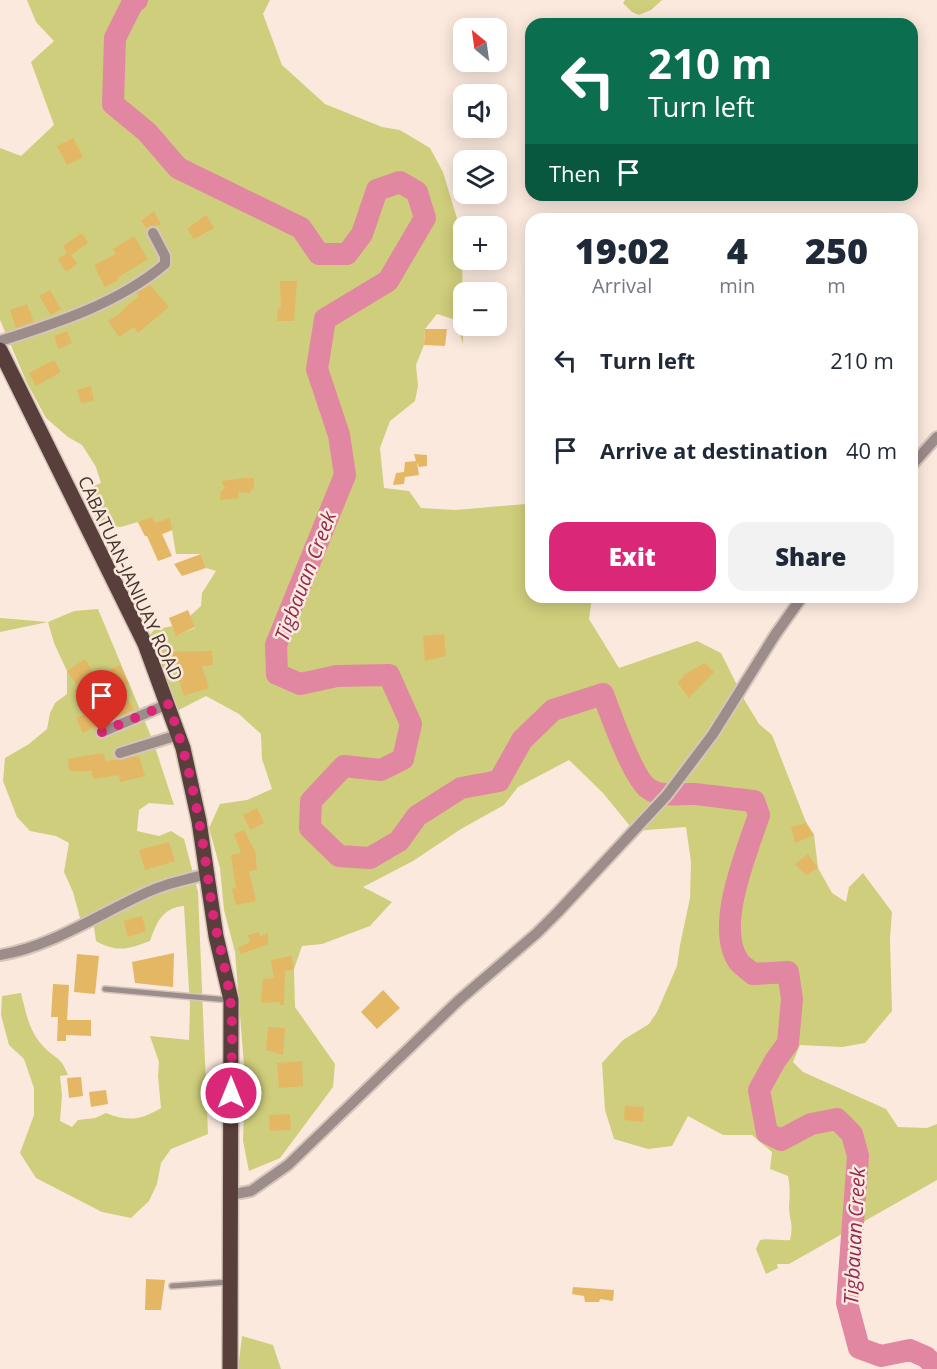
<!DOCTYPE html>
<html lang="en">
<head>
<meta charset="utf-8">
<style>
	body { margin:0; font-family:"Open Sans",sans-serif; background:#f2f2f3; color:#1f2937; height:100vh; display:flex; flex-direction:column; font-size:22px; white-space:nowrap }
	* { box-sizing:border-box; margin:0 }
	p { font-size:20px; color:#747a83 }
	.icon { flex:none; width:33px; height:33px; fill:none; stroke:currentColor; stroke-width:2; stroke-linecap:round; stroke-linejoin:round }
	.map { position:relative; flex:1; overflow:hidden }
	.details { position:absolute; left:525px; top:213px; width:393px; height:390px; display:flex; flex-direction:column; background:#fff; border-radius:18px; box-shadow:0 3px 15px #0003 }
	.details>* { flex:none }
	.banner { position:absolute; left:525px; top:18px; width:393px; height:183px; border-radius:18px; box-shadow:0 3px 15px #0003; background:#0b6e4f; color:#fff; overflow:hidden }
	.needle { width:39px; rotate:331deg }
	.tools { position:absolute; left:453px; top:18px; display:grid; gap:12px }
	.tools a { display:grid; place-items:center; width:54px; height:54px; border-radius:12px; background:#fff; box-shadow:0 3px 15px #0003; font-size:30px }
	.pin { position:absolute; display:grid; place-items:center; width:51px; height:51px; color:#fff; margin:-62px -26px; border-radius:50% 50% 50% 0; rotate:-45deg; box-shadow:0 0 6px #0007 }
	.pin .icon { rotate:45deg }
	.me { position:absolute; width:66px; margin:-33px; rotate:0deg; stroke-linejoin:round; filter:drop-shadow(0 0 4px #0008) }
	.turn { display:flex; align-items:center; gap:21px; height:126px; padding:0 24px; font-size:27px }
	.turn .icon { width:78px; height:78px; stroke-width:2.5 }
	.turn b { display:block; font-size:42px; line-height:51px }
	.then { display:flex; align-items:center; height:57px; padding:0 24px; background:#0003; gap:12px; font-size:22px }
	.eta { display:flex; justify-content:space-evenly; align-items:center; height:102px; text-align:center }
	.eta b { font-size:36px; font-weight:800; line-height:42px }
	.primary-button { display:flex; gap:12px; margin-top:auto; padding:12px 24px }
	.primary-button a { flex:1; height:69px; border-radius:18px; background:#db2777; color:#fff; font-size:24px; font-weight:800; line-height:69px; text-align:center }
	.primary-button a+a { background:#f2f2f3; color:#1f2937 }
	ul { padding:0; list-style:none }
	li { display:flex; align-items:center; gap:18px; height:90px; padding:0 24px }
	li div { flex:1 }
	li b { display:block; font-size:22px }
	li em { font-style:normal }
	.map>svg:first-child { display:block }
	.green { fill:#cfce7c }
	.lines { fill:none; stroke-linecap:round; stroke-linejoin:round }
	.river { stroke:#e187a2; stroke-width:22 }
	.building { fill:#e4b764 }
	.service-casing { stroke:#d6c5ba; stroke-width:8 }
	.minor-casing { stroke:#d6c5ba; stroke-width:14 }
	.primary-casing { stroke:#d6c5ba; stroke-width:18 }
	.service { stroke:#9c8c8a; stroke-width:5 }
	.minor { stroke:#9c8c8a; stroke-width:10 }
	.primary { stroke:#583f3c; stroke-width:15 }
	.route { stroke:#db2777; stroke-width:10; stroke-dasharray:0 18 }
	.labels { text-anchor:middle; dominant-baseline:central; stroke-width:5; stroke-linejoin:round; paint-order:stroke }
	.street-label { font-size:18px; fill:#41352e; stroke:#fbe9dd }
	.water-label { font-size:20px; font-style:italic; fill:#922852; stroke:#fbe9dd }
</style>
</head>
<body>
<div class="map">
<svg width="937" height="1369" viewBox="0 0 937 1369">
	<rect width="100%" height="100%" fill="#fbe9dd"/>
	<path class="green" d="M27 0H270L263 14 282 65 325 104 382 127 400 130 430 148 443 172 462 235 463 344 456 320 437 314 425 329 424 345 416 365 418 386 415 401 390 421 380 448 384 488 409 491 421 508 456 510 526 504 531 501V597H592L589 619 619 668 697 641 721 653 745 701 759 724 772 735 806 822 814 835 818 868 832 893 846 902 849 887 863 873 892 912 890 939 892 1011 865 1043 842 1047 800 1045 793 1062 803 1072 886 1109 898 1127 927 1128 937 1124V1180L789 1264H777L778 1268 766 1274 756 1249 760 1240C770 1238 779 1241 790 1240 794 1223 789 1220 789 1206 790 1195 790 1186 788 1176L770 1169 772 1152 752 1135H723L688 1116 672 1146 648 1149 614 1139 605 1110 602 1063 623 1040 649 1024 657 1012 677 966 680 945 690 898 691 862 686 827 634 831 603 793 569 760 518 787 504 805 461 829 413 861 363 887 392 902 370 926 322 944 302 946 294 969 295 1007 335 1064 333 1087 280 1158 249 1171 243 1141 245 1078 235 952 224 910 220 868 209 828 220 804 247 800 272 789 262 759 261 734 239 714 206 696 169 715 146 639 154 630 172 626 177 635 195 628 190 616 201 606 202 593 216 571 206 568 201 554H176L172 530 158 536 156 534 145 536 138 522 121 527 99 525 85 490 101 483 96 467 82 445 68 437 46 418 27 383 0 320V148L21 156 54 125 31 62 54 41 36 22Z
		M625 0H662L651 10 639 15 632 12 623 3Z
		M98 609 153 741 174 805 149 803 139 810 137 831 159 836 171 831 184 839 198 892 208 1134 171 1149 161 1163 157 1184 149 1201 131 1218 102 1212 36 1178 20 1153 34 1115V1088L24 1059 9 1045 1 1015 2 996 21 993C26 1013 29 1031 43 1046 56 1060 60 1055 68 1075L60 1076 62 1095 60 1121 72 1127 78 1120 95 1118 106 1113C128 1122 141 1120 161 1108L158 1076 159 1062 150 1036 189 1040 190 1006 184 906C162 908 157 922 150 941 129 949 117 953 96 941L94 927 80 918 73 892 64 872 69 843 56 836 30 831 17 817 3 781 5 758 29 744 47 729 50 713 55 703 67 694V671L54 643 48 622 0 632V618L48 622 74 611Z
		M242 1336 273 1345 281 1369H238Z"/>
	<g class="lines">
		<path class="river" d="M137 0 132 4 115 38 113 104 147 132 178 168 301 228 319 254H347L362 234 377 190 400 182 417 192 425 218 388 281 325 319 317 369 339 435 345 475 276 645 277 674 300 684 337 676 389 675 411 724 403 759 381 770 344 766 311 801 310 828 339 856 370 858 399 841 417 816 461 788 499 781 522 740 553 710 603 694C610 713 634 780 649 789 662 798 680 793 694 794 714 796 734 799 754 801L759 815C747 852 714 927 739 962 742 966 749 970 753 974L788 972 792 999 788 1043 775 1061 759 1090 767 1133 781 1140 811 1124 837 1119 852 1134 858 1156 847 1303 859 1348 881 1356 910 1350 926 1357 937 1368"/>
	</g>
	<path class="building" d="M73 138 83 157 67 165 57 146Z
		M154 211 161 225 150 226 147 229 141 221Z
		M206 215 214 228 194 239 187 229Z
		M82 233 88 243 71 255 77 264 66 272 58 259 67 253 63 246Z
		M134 236 148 259 117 278 119 280 105 287 94 265 116 254 113 249Z
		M280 281H297L294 321H277L278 308H281Z
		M150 285 169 307 138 333 134 327 119 337 108 321 122 312 121 311 139 296 136 293Z
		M50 290 61 309 51 315 39 296Z
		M27 304 34 322 16 328 10 310Z
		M425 329H447L445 346 424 345Z
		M67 331 72 343 59 349 54 336Z
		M54 360 61 372 36 386 29 373Z
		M91 386 94 401 81 403 77 390Z
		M414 454 427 455V466L419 467 417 462 419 475 405 477 404 484 393 485 396 473 404 472 405 462 416 461Z
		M245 478H254V486L250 493 238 492 239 498 220 500 221 491 225 488 221 481Z
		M152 517 155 523 170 518 172 530 162 534 172 556 158 561 147 536H145L138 522Z
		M201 554 206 568 182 576 174 564Z
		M188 610 195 627 176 636 169 618Z
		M444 634 446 656 425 661 423 636Z
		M212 651 213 665 202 666 209 688 184 696 176 671 166 672 162 652Z
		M85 659 95 676 120 665 129 684 121 687 134 710 100 724 83 733 76 718 96 709 84 679 76 684 67 671Z
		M705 663 714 672 689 698 678 683 685 674Z
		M103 753 106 761 139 756 145 776 120 782 119 775 93 779 92 771H69L68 759Z
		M257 808 264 823 250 830 243 815Z
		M806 823 814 835 795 843 791 827Z
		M244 830 255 851 257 870 249 871 256 901 236 905 232 889 236 888 231 855 241 853 234 834Z
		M169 842 175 861 145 870 139 850Z
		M808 854 818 868 806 875 795 864Z
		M142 916 146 931 128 937 124 921Z
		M259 932 260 937 268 933V944L241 954 238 948 250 942 248 935Z
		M174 953 173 987 135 983 132 962Z
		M77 954 99 956 95 994 74 992Z
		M291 956 294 969 285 971 284 1005H280L279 1002 261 1003 263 979 274 978 271 960Z
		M53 984 69 985 67 1020H91V1036L66 1035V1041H57L58 1017H51Z
		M383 990 400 1008 377 1029 361 1012Z
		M268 1027 285 1028 283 1055 266 1050Z
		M302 1061 303 1086 279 1088 277 1063Z
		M81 1077 83 1096 69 1098 67 1078Z
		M106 1090 108 1104 91 1107 89 1092Z
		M625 1106 644 1107 643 1122 624 1120Z
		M290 1114 291 1130 270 1131 269 1115Z
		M146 1279 165 1280 161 1310H145Z
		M573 1287 614 1290 613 1301 600 1299 599 1302H585L584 1296 572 1294Z"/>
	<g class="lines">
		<g class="service-casing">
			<path id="service" d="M105 989 229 1000
				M172 1286 229 1282"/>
		</g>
		<g class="minor-casing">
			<path id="minor" d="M0 341C57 323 119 303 165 264V256L153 233
				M912 465 937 437
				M102 732 168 704
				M120 753 178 735
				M0 955C52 947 102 912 150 891 168 883 188 879 208 874
				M229 1195 251 1191 288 1165 458 1001 537 933 558 912 667 795 713 734 775 635 802 597"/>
		</g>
		<g class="primary-casing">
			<path id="primary" d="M0 350 145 644 183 748 199 821 216 936 231 1000 230 1369"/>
		</g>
		<use href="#service" class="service"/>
		<use href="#minor" class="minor"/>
		<use href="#primary" class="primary"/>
	</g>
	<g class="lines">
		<path class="route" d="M102 732 168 704C193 769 203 840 212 908 217 938 226 968 230 998 234 1027 231 1063 231 1093"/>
	</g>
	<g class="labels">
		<g class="street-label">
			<text transform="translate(131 578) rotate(65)">CABATUAN-JANIUAY ROAD</text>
		</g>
		<g class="water-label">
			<text transform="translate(305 576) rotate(-69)">Tigbauan Creek</text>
			<text transform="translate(854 1236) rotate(-87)">Tigbauan Creek</text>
		</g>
	</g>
</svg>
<div class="tools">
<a><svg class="needle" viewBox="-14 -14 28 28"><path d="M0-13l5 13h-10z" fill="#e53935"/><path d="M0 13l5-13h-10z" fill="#747a83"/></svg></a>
<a><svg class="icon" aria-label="sound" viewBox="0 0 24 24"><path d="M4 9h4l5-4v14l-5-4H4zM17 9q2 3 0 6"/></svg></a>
<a><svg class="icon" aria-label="layers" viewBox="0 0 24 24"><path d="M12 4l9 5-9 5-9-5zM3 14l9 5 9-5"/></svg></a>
<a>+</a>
<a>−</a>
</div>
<div class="pin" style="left:102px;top:732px;background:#d93025"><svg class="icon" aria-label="arrive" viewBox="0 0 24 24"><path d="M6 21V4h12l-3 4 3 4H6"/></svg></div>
<svg class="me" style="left:231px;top:1093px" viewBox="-20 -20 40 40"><circle r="17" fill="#db2777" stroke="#fff" stroke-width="3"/><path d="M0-11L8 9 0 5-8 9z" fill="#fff"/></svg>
<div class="banner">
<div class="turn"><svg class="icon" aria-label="left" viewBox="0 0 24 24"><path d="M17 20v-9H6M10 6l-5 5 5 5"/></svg><div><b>210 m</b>Turn left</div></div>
<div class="then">Then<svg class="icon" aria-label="arrive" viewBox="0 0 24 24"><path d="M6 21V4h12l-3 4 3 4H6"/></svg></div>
</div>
<section class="details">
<div class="eta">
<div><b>19:02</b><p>Arrival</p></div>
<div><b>4</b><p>min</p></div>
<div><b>250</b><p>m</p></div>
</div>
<ul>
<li><svg class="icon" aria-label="left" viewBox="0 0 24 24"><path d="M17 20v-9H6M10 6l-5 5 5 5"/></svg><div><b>Turn left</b></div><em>210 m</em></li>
<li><svg class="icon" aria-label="arrive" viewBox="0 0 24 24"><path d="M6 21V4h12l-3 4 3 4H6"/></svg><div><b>Arrive at destination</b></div><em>40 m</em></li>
</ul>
<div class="primary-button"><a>Exit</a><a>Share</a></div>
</section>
</div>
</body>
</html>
